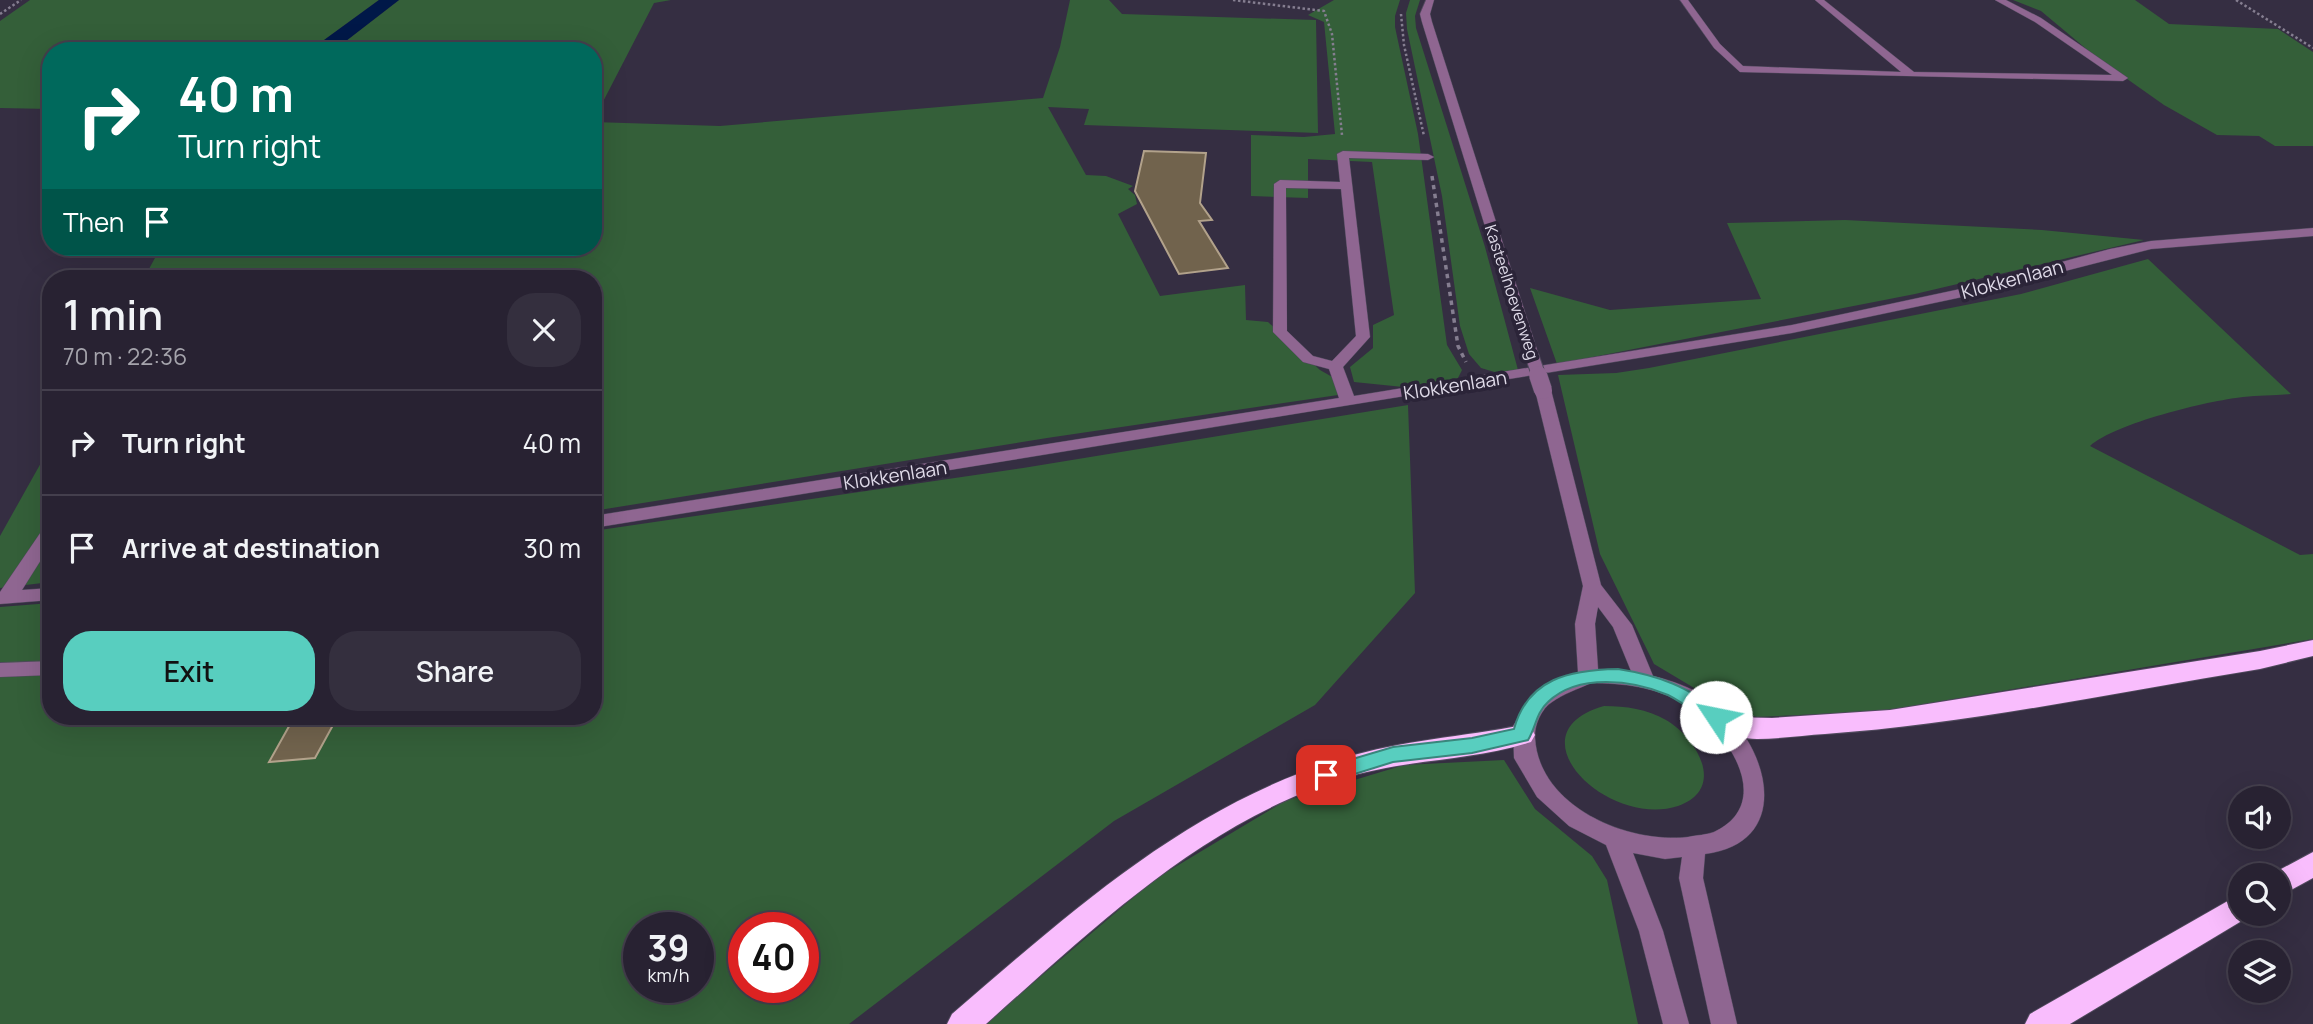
<!DOCTYPE html>
<html lang="en">
<head>
<meta charset="utf-8">
<style>
	body { margin:0; font-family:Manrope,sans-serif; background:#342f3e; color:#f1f3f6; height:100vh; display:flex; flex-direction:column; font-size:26px; white-space:nowrap }
	* { box-sizing:border-box; margin:0 }
	p { font-size:23px; color:#a5a4ac }
	.icon { flex:none; width:38px; height:38px; fill:none; stroke:currentColor; stroke-width:2; stroke-linecap:round; stroke-linejoin:round }
	.map { position:relative; flex:1; overflow:hidden }
	.panel { position:absolute; left:42px; top:270px; width:560px; height:455px; display:flex; flex-direction:column; background:#282232; border-radius:28px; box-shadow:0 7px 28px #0002,0 0 0 2px #443f4d }
	.panel>* { flex:none }
	.hud { position:absolute; left:42px; top:42px; width:560px; height:214px; border-radius:28px; box-shadow:0 7px 28px #0002,0 0 0 2px #443f4d; background:#00695c; color:#fff; overflow:hidden }
	.fabs { position:absolute; left:2228px; top:786px; display:grid; gap:14px }
	.fabs a { display:grid; place-items:center; width:63px; height:63px; border-radius:50%; background:#282232; box-shadow:0 7px 28px #0002,0 0 0 2px #443f4d; font-size:35px }
	.speed { position:absolute; left:623px; top:912px; display:flex; gap:14px; font-size:35px; font-weight:700; text-align:center }
	.speed>* { display:grid; place-content:center; width:91px; height:91px; border-radius:50%; background:#282232; box-shadow:0 7px 28px #0002,0 0 0 2px #443f4d; line-height:1 }
	.speed small { font-size:18px; font-weight:400 }
	.speed .limit { border:10px solid #d22; background:#fff; color:#111 }
	.pin { position:absolute; display:grid; place-items:center; width:60px; height:60px; color:#fff; margin:-30px; border-radius:14px; box-shadow:0 4px 10px #0006 }
	.me { position:absolute; width:77px; margin:-38px; rotate:304deg; stroke-linejoin:round; filter:drop-shadow(0 0 5px #0008) }
	.turn { display:flex; align-items:center; gap:24px; height:147px; padding:0 21px; font-size:32px }
	.turn .icon { width:91px; height:91px; stroke-width:2.5 }
	.turn b { display:block; font-size:49px; line-height:60px }
	.then { display:flex; align-items:center; height:66px; padding:0 21px; background:#0003; gap:14px; font-size:26px }
	.round { display:grid; place-items:center; flex:none; width:74px; height:74px; border-radius:28px; background:#342f3e }
	.overview { display:flex; align-items:center; justify-content:space-between; height:119px; padding:0 21px }
	h1 { font-size:42px; font-weight:600; line-height:52px }
	.button { display:flex; gap:14px; margin-top:auto; padding:14px 21px }
	.button a { flex:1; height:80px; border-radius:28px; background:#58cebf; color:#111; font-size:28px; font-weight:600; line-height:80px; text-align:center }
	.button a+a { background:#342f3e; color:#f1f3f6 }
	ul { padding:0; list-style:none }
	li { display:flex; align-items:center; gap:21px; height:105px; padding:0 21px; border-top:2px solid #443f4d }
	li div { flex:1 }
	li b { display:block; font-size:26px }
	li em { font-style:normal }
	.map>svg:first-child { display:block }
	.green { fill:#345f39; fill-rule:evenodd }
	.water { fill:#001848 }
	.building { fill:#71634d; stroke:#b2a28b; stroke-width:2 }
	.lines { fill:none; stroke-linecap:round; stroke-linejoin:round }
	.minor-casing { stroke:#504a5d; stroke-width:1 }
	.highway-casing { stroke:#504a5d; stroke-width:2 }
	.path-far1 { stroke:#857e90; stroke-width:2.5; stroke-dasharray:2.5 2.5; stroke-linecap:butt }
	.path { stroke:#857e90; stroke-width:3.5; stroke-dasharray:4.5 4.5; stroke-linecap:butt }
	.minor { fill:#8f6691; fill-rule:evenodd }
	.highway { fill:#f9bdfd; fill-rule:evenodd }
	.minor-bridge-far1-casing { stroke:#504a5d; stroke-width:15; stroke-linecap:butt }
	.minor-bridge-casing { stroke:#504a5d; stroke-width:19; stroke-linecap:butt }
	.minor-bridge-far1 { stroke:#8f6691; stroke-width:13 }
	.minor-bridge { stroke:#8f6691; stroke-width:18 }
	.route { fill:#58cebf; stroke:#39867c; stroke-width:2 }
	.labels { text-anchor:middle; dominant-baseline:central; stroke-width:7; stroke-linejoin:round; paint-order:stroke }
	.far-street-label { font-size:16px; fill:#dfdae8; stroke:#2b2438 }
	.street-label { font-size:19px; fill:#dfdae8; stroke:#2b2438 }
</style>
</head>
<body>
<div class="map">
<svg width="2313" height="1024" viewBox="0 0 2313 1024">
	<rect width="100%" height="100%" fill="#352e42"/>
	<path class="green" d="M30 0H379L309 51H51V109L0 108V21Z
		M399 0H671L654 3 593 121V51H333Z
		M1070 0H1109L1122 14 1316 20 1318 133 1084 125 1089 109 1048 107 1086 175 1106 176 1133 186 1128 189 1135 195 1137 204 1118 214 1160 296 1245 285 1246 320 1268 322 1320 370 1334 378 1338 395 1047 438 593 511V278H144L161 247H593V122L720 126 1043 98 1060 47Z
		M1334 0H1400L1395 16V27L1418 134 1447 345 1462 370 1458 378 1413 388 1354 382 1350 367 1373 348V325L1394 315 1372 162 1308 159V198L1251 196V135L1304 137 1335 134 1324 22 1308 15Z
		M1410 0H1420L1415 16 1416 28 1485 247 1518 370 1498 373 1481 368 1469 354 1460 326 1442 196 1407 29 1406 13Z
		M2013 0H2135L2169 24 2278 29 2313 52V146H2275L2259 136 2217 135 2164 105 2096 57 2041 11Z
		M1845 220 2042 230 2144 240 1915 294 1557 364 1530 288 1610 310 1761 299 1727 223Z
		M2148 259 2291 394C2275 396 2259 395 2243 397 2207 401 2116 423 2090 446L2300 555 2313 554V639L1882 711 1757 717 1726 707 1654 664 1600 554 1558 375 1616 373 1649 368 2021 294Z
		M1408 405 1415 593 1315 705 1114 821 849 1024H0V607L51 603V716H593V531L1023 468ZM639 928H698V987H639ZM744 928H803V987H744Z
		M51 445V582L0 588V536Z
		M1604 706C1626 706 1647 709 1666 720 1697 738 1727 789 1678 806 1608 829 1509 733 1604 706Z
		M1504 760 1535 809 1592 856 1607 880 1638 1024H985L1155 879 1285 801 1404 765Z"/>
	<path class="water" d="M379 0H399L333 51H309Z"/>
	<path class="building" d="M1144 151 1206 153 1200 203 1212 220 1199 221 1228 268 1179 274 1135 191Z
		M305 716H338L315 758 269 762 292 721 303 720Z"/>
	<g class="lines">
		<g class="minor-casing">
			<path id="minor" d="M1426 0H1434L1430 14 1432 22 1539 356 1537 359 1532 360 1525 356 1422 22 1420 14Z
				M1680 0H1688L1720 44 1743 66 1901 72 1815 0H1824L1914 72 2112 75 2035 22 1995 0H2006L2041 18 2128 78 2123 81 1740 72 1714 48Z
				M1343 151 1428 154 1434 157 1428 160 1349 158 1370 337 1343 367 1354 396 1792 325 1965 288 2110 249 2151 241 2313 228V236L2151 249 1967 296 1792 333 593 528V516L1339 398 1329 369 1303 362 1273 332 1274 184 1280 180 1340 182 1337 154ZM1286 188 1341 189 1356 336 1332 361 1313 356 1287 331Z
				M1543 385 1551 390 1601 585 1632 625 1653 676C1681 683 1708 694 1728 715 1772 760 1788 843 1705 854L1703 878 1737 1024H1711L1679 878 1682 857 1665 859 1633 853 1663 931 1689 1024H1663L1639 931 1606 845 1569 826 1537 797 1514 758 1513 726 1536 691 1578 672 1575 624 1583 586 1535 390ZM1598 607 1613 627 1631 671 1598 669 1595 624ZM1591 683C1623 683 1655 687 1683 703 1725 727 1778 802 1714 832 1706 835 1697 835 1688 837 1628 844 1539 807 1535 738 1534 726 1541 709 1552 702 1563 694 1578 689 1591 683Z
				M51 524V544L22 590 51 588V600L0 604V592L45 526Z
				M51 661V675L0 677V663Z"/>
		</g>
		<g class="highway-casing">
			<path id="highway" d="M2313 640V656L2260 669C2116 692 1970 724 1825 734 1792 736 1751 744 1719 734L1715 727 1719 720 1728 717 1772 718 1890 710 2260 651Z
				M1522 725 1531 728 1535 735 1531 742C1472 761 1408 759 1348 777 1205 820 1095 927 986 1024H947L952 1014C1072 911 1189 804 1344 758 1402 740 1463 737 1522 725Z
				M2313 852V878L2278 897V875H2270Z
				M2240 894V914H2251L2250 916 2070 1024H2025L2030 1014Z"/>
		</g>
		<path class="path-far1" d="M1233 0 1324 11 1332 34 1342 135
			M2236 0 2313 48
			M0 14 21 0
			M1401 14 1404 45 1424 136"/>
		<path class="path" d="M1432 176 1458 346 1466 362"/>
		<use href="#minor" class="minor"/>
		<use href="#highway" class="highway"/>
		<g class="minor-bridge-far1-casing">
			<path id="minor-bridge-far1" d="M1532 356 1539 376"/>
		</g>
		<g class="minor-bridge-casing">
			<path id="minor-bridge" d="M1538 375 1543 390"/>
		</g>
		<use href="#minor-bridge-far1" class="minor-bridge-far1"/>
		<use href="#minor-bridge" class="minor-bridge"/>
	</g>
	<path class="route" d="M1618 669C1663 676 1685 687 1723 712L1726 717 1723 722 1716 724 1709 722C1696 713 1682 702 1668 695 1633 680 1578 673 1548 702 1536 713 1536 727 1528 740L1472 753 1393 762 1326 783 1319 781 1316 775 1319 769 1393 747 1472 738 1514 729C1528 678 1570 670 1618 669Z"/>
	<g class="labels">
		<g class="far-street-label">
			<text transform="translate(1512 292) rotate(72)">Kasteelhoevenweg</text>
		</g>
		<g class="street-label">
			<text transform="translate(2012 279) rotate(-15)">Klokkenlaan</text>
			<text transform="translate(1455 385) rotate(-9)">Klokkenlaan</text>
			<text transform="translate(895 475) rotate(-9)">Klokkenlaan</text>
		</g>
	</g>
</svg>
<div class="fabs">
<a><svg class="icon" aria-label="sound" viewBox="0 0 24 24"><path d="M4 9h4l5-4v14l-5-4H4zM17 9q2 3 0 6"/></svg></a>
<a><svg class="icon" aria-label="search" viewBox="0 0 24 24"><circle cx="10" cy="10" r="6"/><path d="M15 15l6 6"/></svg></a>
<a><svg class="icon" aria-label="layers" viewBox="0 0 24 24"><path d="M12 4l9 5-9 5-9-5zM3 14l9 5 9-5"/></svg></a>
</div>
<div class="speed"><div>39<small>km/h</small></div><div class="limit">40</div></div>
<div class="pin" style="left:1326px;top:775px;background:#d93025"><svg class="icon" aria-label="arrive" viewBox="0 0 24 24"><path d="M6 21V4h12l-3 4 3 4H6"/></svg></div>
<svg class="me" style="left:1716px;top:717px" viewBox="-20 -20 40 40"><circle r="19" fill="#fff"/><path d="M0-13L10 11 0 6-10 11z" fill="#58cebf"/></svg>
<div class="hud">
<div class="turn"><svg class="icon" aria-label="right" viewBox="0 0 24 24"><path d="M7 20v-9h11M14 6l5 5-5 5"/></svg><div><b>40 m</b>Turn right</div></div>
<div class="then">Then<svg class="icon" aria-label="arrive" viewBox="0 0 24 24"><path d="M6 21V4h12l-3 4 3 4H6"/></svg></div>
</div>
<section class="panel">
<div class="overview"><div><h1>1 min</h1><p>70 m · 22:36</p></div><a class="round"><svg class="icon" aria-label="close" viewBox="0 0 24 24"><path d="M6 6l12 12M18 6L6 18"/></svg></a></div>
<ul>
<li><svg class="icon" aria-label="right" viewBox="0 0 24 24"><path d="M7 20v-9h11M14 6l5 5-5 5"/></svg><div><b>Turn right</b></div><em>40 m</em></li>
<li><svg class="icon" aria-label="arrive" viewBox="0 0 24 24"><path d="M6 21V4h12l-3 4 3 4H6"/></svg><div><b>Arrive at destination</b></div><em>30 m</em></li>
</ul>
<div class="button"><a>Exit</a><a>Share</a></div>
</section>
</div>
</body>
</html>
